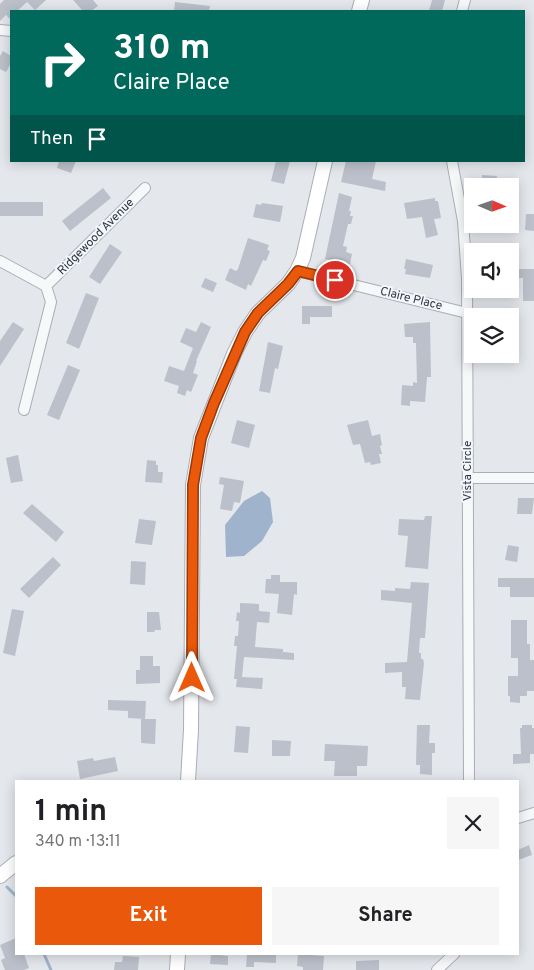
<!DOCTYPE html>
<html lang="en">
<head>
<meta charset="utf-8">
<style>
	body { margin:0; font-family:Overpass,sans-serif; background:#f6f6f6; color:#202124; height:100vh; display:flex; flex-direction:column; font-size:19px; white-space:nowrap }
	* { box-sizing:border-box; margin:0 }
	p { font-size:16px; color:#757577 }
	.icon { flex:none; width:28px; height:28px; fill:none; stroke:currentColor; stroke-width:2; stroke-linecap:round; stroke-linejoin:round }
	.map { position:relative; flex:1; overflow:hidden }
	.details { position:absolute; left:15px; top:780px; width:504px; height:175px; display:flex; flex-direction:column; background:#fff; border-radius:0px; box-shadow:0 2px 12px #0003 }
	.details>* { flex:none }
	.banner { position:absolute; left:10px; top:10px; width:515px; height:152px; border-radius:0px; box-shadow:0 2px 12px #0003; background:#00695c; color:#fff; overflow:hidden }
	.needle { width:32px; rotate:92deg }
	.controls { position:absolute; left:464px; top:178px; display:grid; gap:10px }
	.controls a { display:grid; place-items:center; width:55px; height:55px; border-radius:0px; background:#fff; box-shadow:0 2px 12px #0003; font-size:25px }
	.pin { position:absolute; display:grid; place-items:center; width:42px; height:42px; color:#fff; margin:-21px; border:2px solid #fff; border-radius:50%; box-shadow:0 1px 5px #0007 }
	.me { position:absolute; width:55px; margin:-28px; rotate:0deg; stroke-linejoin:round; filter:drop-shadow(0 0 4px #0008) }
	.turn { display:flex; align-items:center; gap:18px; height:105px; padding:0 20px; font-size:22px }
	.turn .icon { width:65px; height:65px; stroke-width:2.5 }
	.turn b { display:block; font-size:35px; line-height:42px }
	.then { display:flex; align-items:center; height:48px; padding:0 20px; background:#0003; gap:10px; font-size:19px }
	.round { display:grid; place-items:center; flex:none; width:52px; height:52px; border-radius:0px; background:#f6f6f6 }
	.overview { display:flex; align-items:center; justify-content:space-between; height:85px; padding:0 20px }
	h1 { font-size:30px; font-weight:700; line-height:38px }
	.action { display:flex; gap:10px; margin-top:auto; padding:10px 20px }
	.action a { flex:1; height:58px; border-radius:0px; background:#ea580c; color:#fff; font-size:20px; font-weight:700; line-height:58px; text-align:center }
	.action a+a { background:#f6f6f6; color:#202124 }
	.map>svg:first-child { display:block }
	.water { fill:#9fb4cc }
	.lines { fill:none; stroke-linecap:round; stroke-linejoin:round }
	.stream { stroke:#9fb4cc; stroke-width:3 }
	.building { fill:#bbc0ca }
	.street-casing { stroke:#a9aeb7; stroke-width:12 }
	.secondary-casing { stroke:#a9aeb7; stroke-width:16 }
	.street { stroke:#f7f8fa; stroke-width:10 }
	.secondary { stroke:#fff; stroke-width:14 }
	.route-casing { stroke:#983908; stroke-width:12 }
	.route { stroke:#ea580c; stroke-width:9 }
	.labels { text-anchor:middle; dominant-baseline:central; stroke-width:4; stroke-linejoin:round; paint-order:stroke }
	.street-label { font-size:12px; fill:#2b3445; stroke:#f4f6f9 }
</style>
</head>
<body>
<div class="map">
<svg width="534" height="970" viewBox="0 0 534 970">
	<rect width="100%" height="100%" fill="#e4e7ec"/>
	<path class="water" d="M262 491 270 498 273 522 262 541 244 556 226 557 225 525 244 501Z"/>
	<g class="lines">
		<path class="stream" d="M7 887 16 896
			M44 954 51 970"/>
	</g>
	<path class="building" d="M4 0H46L35 10 27 2 17 11H11V20L6 15 0 21V4Z
		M73 0H93L98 6 91 11H83Z
		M432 0H445L442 11H429Z
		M175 2 210 6 209 11H174Z
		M3 51 11 56V63L6 72 0 69V56Z
		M59 161H76L71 173 57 168Z
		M276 161H290L284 184 271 181Z
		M346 161H376L372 179 386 182 385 191 341 182Z
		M482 175 497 176 496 186H482Z
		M103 188 111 198 70 231 62 221Z
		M339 193 352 197 349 211H351L350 216H353L351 224H348L343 246 347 247 346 252 352 254 350 264 325 259Z
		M435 198V201H438L441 218 434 219 438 235 426 238 422 217 407 219 404 203Z
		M0 202H43V216H0Z
		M262 203 283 206 280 222 253 217 256 204 261 205Z
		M526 214H534V231L525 230Z
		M248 238 269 245 267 250 270 251 266 261 263 260 251 286 248 284 246 290 225 280 230 268 236 271 238 269Z
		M110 244 122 252 100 284 89 277Z
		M406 259 433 265 430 278 405 274 406 269H404Z
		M517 269H534V301H523V278H517Z
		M205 278 217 283 213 292 201 287Z
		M86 293 99 298 79 349 66 343Z
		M302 306H332V317H310V324H302Z
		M13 322 24 329 0 366V341Z
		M201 322 211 327 196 361H197L193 373 198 375 191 392 187 390 185 396 177 393 179 386 164 381 169 366 184 371 193 348 180 342 186 328 196 332Z
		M430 322 431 377H427L425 402 410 401V406L401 405 402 385 413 386V382L417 383 416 343H413V337H405L404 324Z
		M268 342 283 346 278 369 275 368 270 393 259 391Z
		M68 365 80 370 59 420 47 415Z
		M237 420 255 425 249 448 231 443Z
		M368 420 372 436 380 434 382 445 380 446 382 454H379L381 463 371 465 370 462 365 463 360 444 353 445 347 425Z
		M18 455 23 481 11 483 6 458Z
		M147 460 156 461V465H158V472H163L162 483 145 482Z
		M220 477 244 481 240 503 234 502 232 511 220 509 224 485 219 484Z
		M518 498H534L532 514H517Z
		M32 504 64 532 56 542 23 513Z
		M425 516H432L428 569 405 567 408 536 398 535 399 519 424 520Z
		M139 519 156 521 152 545 135 543Z
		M508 545 519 547 517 562 505 560Z
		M53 557 61 565 29 598 20 589Z
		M131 561 146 562 145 585 130 584Z
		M271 575H280V582H297V595L294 594 292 615 277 613 279 594 265 593 266 579H271Z
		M498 578H534V597H510V587H498Z
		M411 582 429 583 425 638H420L419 653H421V659H423L424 663 420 700 405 699 406 687H402V672L385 673V663L407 662 412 603 381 600V590L395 591V588L410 589Z
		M240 603 259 604V611L270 612 269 623 257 622 255 647 283 649V652L294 653V660L244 657 242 677 263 678 262 689 236 687 237 679H234L237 646H234L235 636H238L239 621H236L237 612 240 613Z
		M12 609 24 611 15 656 3 653Z
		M147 612H159L161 630H155L154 632H147Z
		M511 620H527V644H530V660H534V691H527V696H520V703L510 702V696H508V676H518V658H511Z
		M140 656H153V666H160V683L136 684V670H140Z
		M108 700 146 701 145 719 128 718V711L108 710Z
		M141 719H156L155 744 141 743Z
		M417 725H430L429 743H435V753H432V775L420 774V765H416Z
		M522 725H532V728H534V754H530V763L513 764V754H521L520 728H522Z
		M236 726 250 727 248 753 234 752Z
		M272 740 291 741 290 756H272Z
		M325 744 368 746 367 766H357V776H334L335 761H324Z
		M115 757 118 771 80 779 77 761 93 758 94 761Z
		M529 845 532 855 518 860V850Z
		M16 938V954H24L29 968 24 970H5L1 960 5 958 0 945Z
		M211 954 228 956V965L210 964Z
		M247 954H276V963L254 962V967H246Z
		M298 954 324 956 323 970H303V967L297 966Z
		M123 956 139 957 138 970H114L115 962H122Z
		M379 960V970H356V961Z"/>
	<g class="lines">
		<g class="street-casing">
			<path id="street" d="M462 11 465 0
				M0 30 11 31
				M452 161 463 221 467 278 469 781
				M0 261 46 286
				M297 271 467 313
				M24 410 51 302 46 286 145 188
				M468 478H534
				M518 818 534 813
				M437 970 454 954"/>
		</g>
		<g class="secondary-casing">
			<path id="secondary" d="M359 11 362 0
				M188 781 191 730 193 485 201 438 234 354 245 332 258 313 288 284 297 271 303 258 325 161
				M0 876 16 863
				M177 970 178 954"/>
		</g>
		<use href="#street" class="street"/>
		<use href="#secondary" class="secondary"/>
	</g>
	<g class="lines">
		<g class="route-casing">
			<path id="route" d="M192 678 193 485 201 438 214 403 245 332 258 313 288 284 298 271 335 280"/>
		</g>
		<use href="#route" class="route"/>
	</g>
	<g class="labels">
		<g class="street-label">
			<text transform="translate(96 237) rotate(-45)">Ridgewood Avenue</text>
			<text transform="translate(411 299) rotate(14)">Claire Place</text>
			<text transform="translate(468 471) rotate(-90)">Vista Circle</text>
		</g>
	</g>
</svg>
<div class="controls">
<a><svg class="needle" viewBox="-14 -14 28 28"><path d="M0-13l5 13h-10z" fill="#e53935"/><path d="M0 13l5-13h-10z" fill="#757577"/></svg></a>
<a><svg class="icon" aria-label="sound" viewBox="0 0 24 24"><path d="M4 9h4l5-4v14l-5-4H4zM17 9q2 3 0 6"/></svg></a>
<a><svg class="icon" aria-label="layers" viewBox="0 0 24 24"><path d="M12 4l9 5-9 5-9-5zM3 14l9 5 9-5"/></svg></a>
</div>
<div class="pin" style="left:335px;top:280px;background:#d93025"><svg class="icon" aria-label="arrive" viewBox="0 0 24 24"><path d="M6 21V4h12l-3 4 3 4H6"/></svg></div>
<svg class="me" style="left:192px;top:678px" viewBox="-20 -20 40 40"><path d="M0-17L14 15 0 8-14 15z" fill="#ea580c" stroke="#fff" stroke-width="4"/></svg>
<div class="banner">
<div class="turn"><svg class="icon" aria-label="right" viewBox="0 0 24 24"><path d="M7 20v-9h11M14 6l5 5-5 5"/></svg><div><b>310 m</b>Claire Place</div></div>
<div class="then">Then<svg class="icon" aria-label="arrive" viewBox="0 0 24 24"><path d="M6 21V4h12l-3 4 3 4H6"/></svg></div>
</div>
<section class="details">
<div class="overview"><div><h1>1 min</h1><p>340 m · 13:11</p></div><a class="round"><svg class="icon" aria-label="close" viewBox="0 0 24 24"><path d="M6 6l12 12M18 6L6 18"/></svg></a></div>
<div class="action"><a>Exit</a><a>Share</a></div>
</section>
</div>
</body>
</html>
